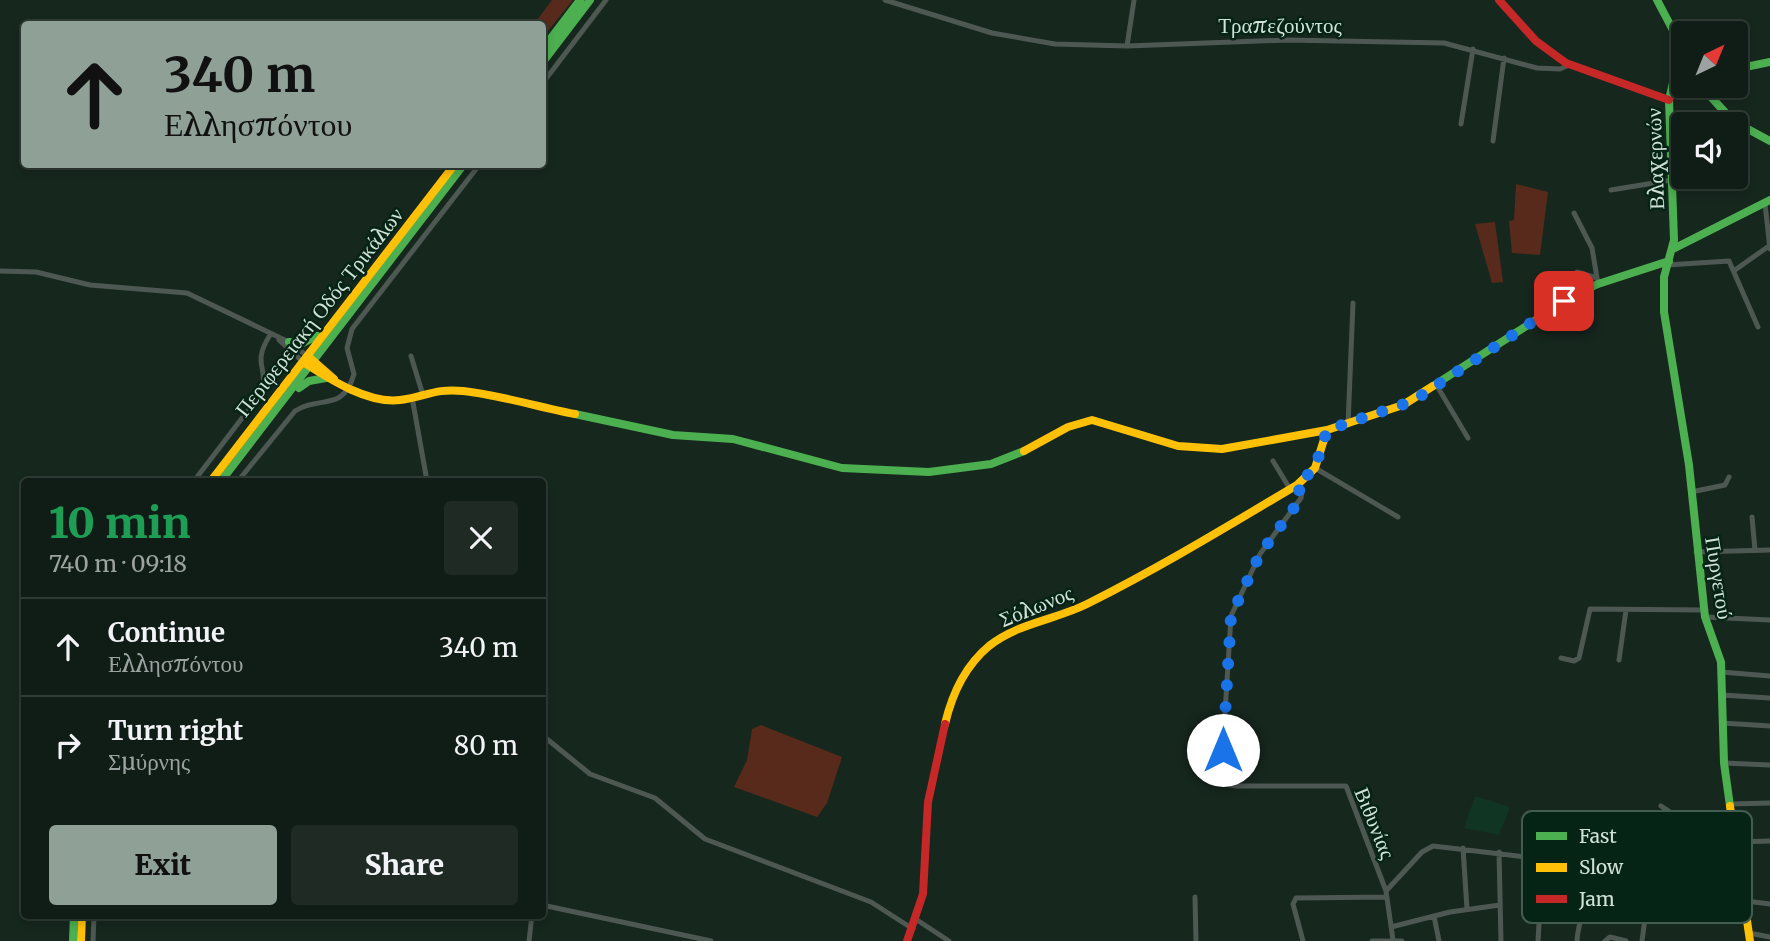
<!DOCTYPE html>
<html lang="en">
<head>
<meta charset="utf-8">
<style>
	body { margin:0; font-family:Merriweather,serif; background:#1e2a23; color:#f1f3f6; height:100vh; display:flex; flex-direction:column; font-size:26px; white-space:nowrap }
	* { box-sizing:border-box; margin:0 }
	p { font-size:23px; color:#9ca2a1 }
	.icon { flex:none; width:38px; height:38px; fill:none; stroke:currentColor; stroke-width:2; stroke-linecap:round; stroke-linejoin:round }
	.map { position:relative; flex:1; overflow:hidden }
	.drawer { position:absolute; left:21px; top:478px; width:525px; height:441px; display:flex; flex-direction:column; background:#101d16; border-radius:7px; box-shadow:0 4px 10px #0003,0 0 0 2px #303b35 }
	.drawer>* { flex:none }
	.banner { position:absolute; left:21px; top:21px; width:525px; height:147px; border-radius:7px; box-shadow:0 4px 10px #0003,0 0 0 2px #303b35; background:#8fa096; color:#111; overflow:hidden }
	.needle { width:46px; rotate:43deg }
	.buttons { position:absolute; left:1671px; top:21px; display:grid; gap:14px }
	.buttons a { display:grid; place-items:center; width:77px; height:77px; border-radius:7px; background:#101d16; box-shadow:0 4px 10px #0003,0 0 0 2px #303b35; font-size:35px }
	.pin { position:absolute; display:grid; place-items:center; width:60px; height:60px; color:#fff; margin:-30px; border-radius:14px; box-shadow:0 4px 10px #0006 }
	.me { position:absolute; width:77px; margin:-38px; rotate:0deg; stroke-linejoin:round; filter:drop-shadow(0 0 5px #0008) }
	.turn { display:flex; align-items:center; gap:24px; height:147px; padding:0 28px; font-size:32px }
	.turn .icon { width:91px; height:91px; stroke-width:2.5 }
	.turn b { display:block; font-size:49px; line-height:60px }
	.round { display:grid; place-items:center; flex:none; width:74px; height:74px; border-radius:7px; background:#1e2a23 }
	.headline { display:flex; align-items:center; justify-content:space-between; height:119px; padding:0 28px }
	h1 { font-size:42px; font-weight:800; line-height:52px; color:#1e9e55 }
	.primary-button { display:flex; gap:14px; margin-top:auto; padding:14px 28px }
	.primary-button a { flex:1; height:80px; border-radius:7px; background:#8fa096; color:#111; font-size:28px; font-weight:800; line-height:80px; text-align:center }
	.primary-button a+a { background:#1e2a23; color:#f1f3f6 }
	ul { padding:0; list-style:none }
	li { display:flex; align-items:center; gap:21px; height:98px; padding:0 28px; border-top:2px solid #303b35 }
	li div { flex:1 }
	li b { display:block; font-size:26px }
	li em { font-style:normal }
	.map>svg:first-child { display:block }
	.built { fill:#103522 }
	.green { fill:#582a1b }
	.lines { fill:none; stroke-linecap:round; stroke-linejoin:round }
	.street { stroke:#4e5853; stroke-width:5 }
	.fast { stroke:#4caf50; stroke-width:8 }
	.slow { stroke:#ffc107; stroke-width:8 }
	.jam { stroke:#c62828; stroke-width:8 }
	.route { stroke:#1a73e8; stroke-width:12; stroke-dasharray:0 21.6 }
	.labels { text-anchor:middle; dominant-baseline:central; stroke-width:5; stroke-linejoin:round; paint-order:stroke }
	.street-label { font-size:21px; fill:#d0e1d6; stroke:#052415 }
	.key { fill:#052415; stroke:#425d4f; stroke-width:2 }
	.key-label { font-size:19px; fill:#d0e1d6 }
</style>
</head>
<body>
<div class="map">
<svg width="1770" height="941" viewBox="0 0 1770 941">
	<rect width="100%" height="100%" fill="#16271e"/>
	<path class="built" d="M1475 796 1510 807 1499 835 1464 828Z"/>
	<path class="green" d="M552 0H573L543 37 542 24H534Z
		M1516 184 1548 192 1540 255 1512 253 1509 221 1514 220Z
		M1495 222 1503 282 1492 283 1475 224Z
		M761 725 842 757 827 803 817 817 734 787 747 760 752 729Z"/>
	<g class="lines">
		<path class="street" d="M885 0 992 33 1055 44 1127 46 1287 40 1444 43 1537 68 1560 69 1569 65
			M1127 46 1134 0
			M542 84 606 0
			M1461 124 1473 49
			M1493 141 1504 58
			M1611 190 1672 180
			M1765 204 1770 249
			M1574 213 1592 248 1598 284
			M1667 265 1729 261 1758 327
			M1735 270 1769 246
			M0 271 36 272 90 285 187 293 289 342 306 355
			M1577 272 1597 278
			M279 340 302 361
			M411 356 422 392
			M1437 386 1468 438
			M412 397 427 481
			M1348 425 1353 303
			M1273 461 1290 489
			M1315 468 1398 517
			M194 481 262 392C269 367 251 365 270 335
			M238 481 295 411C319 395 343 413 354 374L347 348 352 329 480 164
			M1296 486 1302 492 1301 498 1260 554 1231 616 1221 778 1225 784 1236 786H1346L1386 891
			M1691 492 1725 485 1729 477
			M1752 517 1755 550
			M1696 552 1770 550
			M1705 617 1770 620
			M1561 658 1574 661 1579 658 1590 609 1704 610
			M1619 660 1626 610
			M1721 672 1770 676
			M1722 695 1770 698
			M1722 723 1770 726
			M542 735 590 774 655 798 705 839 871 902 913 929
			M1724 763 1770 765
			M1729 804 1770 803
			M1661 806 1688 824 1726 856 1739 857
			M1616 837 1672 850
			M1736 842 1770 841
			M1463 848 1467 909
			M1499 852 1501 941
			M1694 884 1706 839
			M1660 887 1681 819
			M1195 897 1196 941
			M1746 901 1770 904
			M542 905 711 941
			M1434 916 1439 941
			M917 920 949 941
			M1391 927 1450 912 1500 905
			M1749 933 1770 937
			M1393 940 1386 891 1422 852 1433 846 1543 859 1665 888 1742 874
			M93 941 94 915
			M529 941 532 915
			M1303 941 1293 904 1296 898 1386 897
			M1372 941H1402
			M1538 941 1543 859
			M1577 941C1578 918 1590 895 1595 870
			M1605 941 1610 937 1626 941
			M1642 941 1646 911"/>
		<path class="fast" d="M1657 0 1684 51
			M542 50 580 0
			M1684 57 1675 74 1669 100 1674 240 1664 277V312L1689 465 1705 617 1721 662 1724 763 1730 806
			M542 63 590 0
			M1736 69 1770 62
			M1673 81 1684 82
			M1701 86 1733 121 1770 141
			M1673 249 1770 200
			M289 342 303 343 317 336
			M1433 386 1573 296 1598 284 1669 261
			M299 388 309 381 326 378
			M575 414 673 435 733 439 842 468 929 472 991 464 1024 451
			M221 481 464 164
			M73 941 74 915"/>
		<path class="slow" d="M310 358 334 379
			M306 364C331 380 369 404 400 400 426 397 434 388 463 391 500 395 538 407 575 414
			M1024 451 1068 427 1092 420 1178 446 1222 449 1327 430 1403 405 1433 386
			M211 481 455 164
			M945 724C952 694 965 666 989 646 1018 623 1055 620 1087 604 1159 568 1228 526 1297 485L1315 468 1327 430
			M1730 806 1750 941
			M81 941 82 915"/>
		<path class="jam" d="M1499 0 1536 41 1566 63 1669 100
			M907 941 923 894 928 802 945 724"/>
	</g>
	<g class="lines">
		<path class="route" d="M1223 750 1231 616 1260 554 1299 501 1302 494 1296 486 1315 468 1327 430 1413 401 1564 301"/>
	</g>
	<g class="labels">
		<g class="street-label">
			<text x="1280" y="25">Τραπεζούντος</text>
			<text transform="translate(1655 159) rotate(-92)">Βλαχερνών</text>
			<text transform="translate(319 312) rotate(-52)">Περιφερειακή Οδός Τρικάλων</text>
			<text transform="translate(1719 578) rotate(81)">Πυργετού</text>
			<text transform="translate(1036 606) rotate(-22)">Σόλωνος</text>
			<text transform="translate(1375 823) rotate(68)">Βιθυνίας</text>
		</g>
	</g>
	<rect x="1522" y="811" width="230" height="112" rx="10" class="key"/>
	<rect x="1536" y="832" width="31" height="8" fill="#4caf50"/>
	<rect x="1536" y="863" width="31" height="9" fill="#ffc107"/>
	<rect x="1536" y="895" width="31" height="8" fill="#c62828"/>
	<g class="key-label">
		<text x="1579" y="843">Fast</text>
		<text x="1579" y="874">Slow</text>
		<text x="1579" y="906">Jam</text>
	</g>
</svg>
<div class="buttons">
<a><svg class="needle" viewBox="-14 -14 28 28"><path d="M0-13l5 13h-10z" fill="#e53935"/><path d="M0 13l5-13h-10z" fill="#9ca2a1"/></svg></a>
<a><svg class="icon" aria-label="sound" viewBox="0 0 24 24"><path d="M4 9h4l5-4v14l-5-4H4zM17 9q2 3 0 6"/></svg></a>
</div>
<div class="pin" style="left:1564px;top:301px;background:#d93025"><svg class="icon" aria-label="arrive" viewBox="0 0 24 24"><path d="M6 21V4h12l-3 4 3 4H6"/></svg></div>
<svg class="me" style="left:1223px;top:750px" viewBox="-20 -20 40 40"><circle r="19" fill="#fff"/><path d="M0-13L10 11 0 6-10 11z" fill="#1a73e8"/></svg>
<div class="banner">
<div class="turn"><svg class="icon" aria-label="ahead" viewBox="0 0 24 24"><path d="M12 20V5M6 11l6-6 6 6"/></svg><div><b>340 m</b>Ελλησπόντου</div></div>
</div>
<section class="drawer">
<div class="headline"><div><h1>10 min</h1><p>740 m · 09:18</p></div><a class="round"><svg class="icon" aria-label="close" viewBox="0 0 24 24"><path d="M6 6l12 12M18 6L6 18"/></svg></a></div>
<ul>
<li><svg class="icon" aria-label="ahead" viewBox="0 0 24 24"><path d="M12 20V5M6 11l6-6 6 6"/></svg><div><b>Continue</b><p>Ελλησπόντου</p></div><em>340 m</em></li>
<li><svg class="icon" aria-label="right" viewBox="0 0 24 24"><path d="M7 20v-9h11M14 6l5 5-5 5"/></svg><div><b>Turn right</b><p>Σμύρνης</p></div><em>80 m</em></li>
</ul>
<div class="primary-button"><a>Exit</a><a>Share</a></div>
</section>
</div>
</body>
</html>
